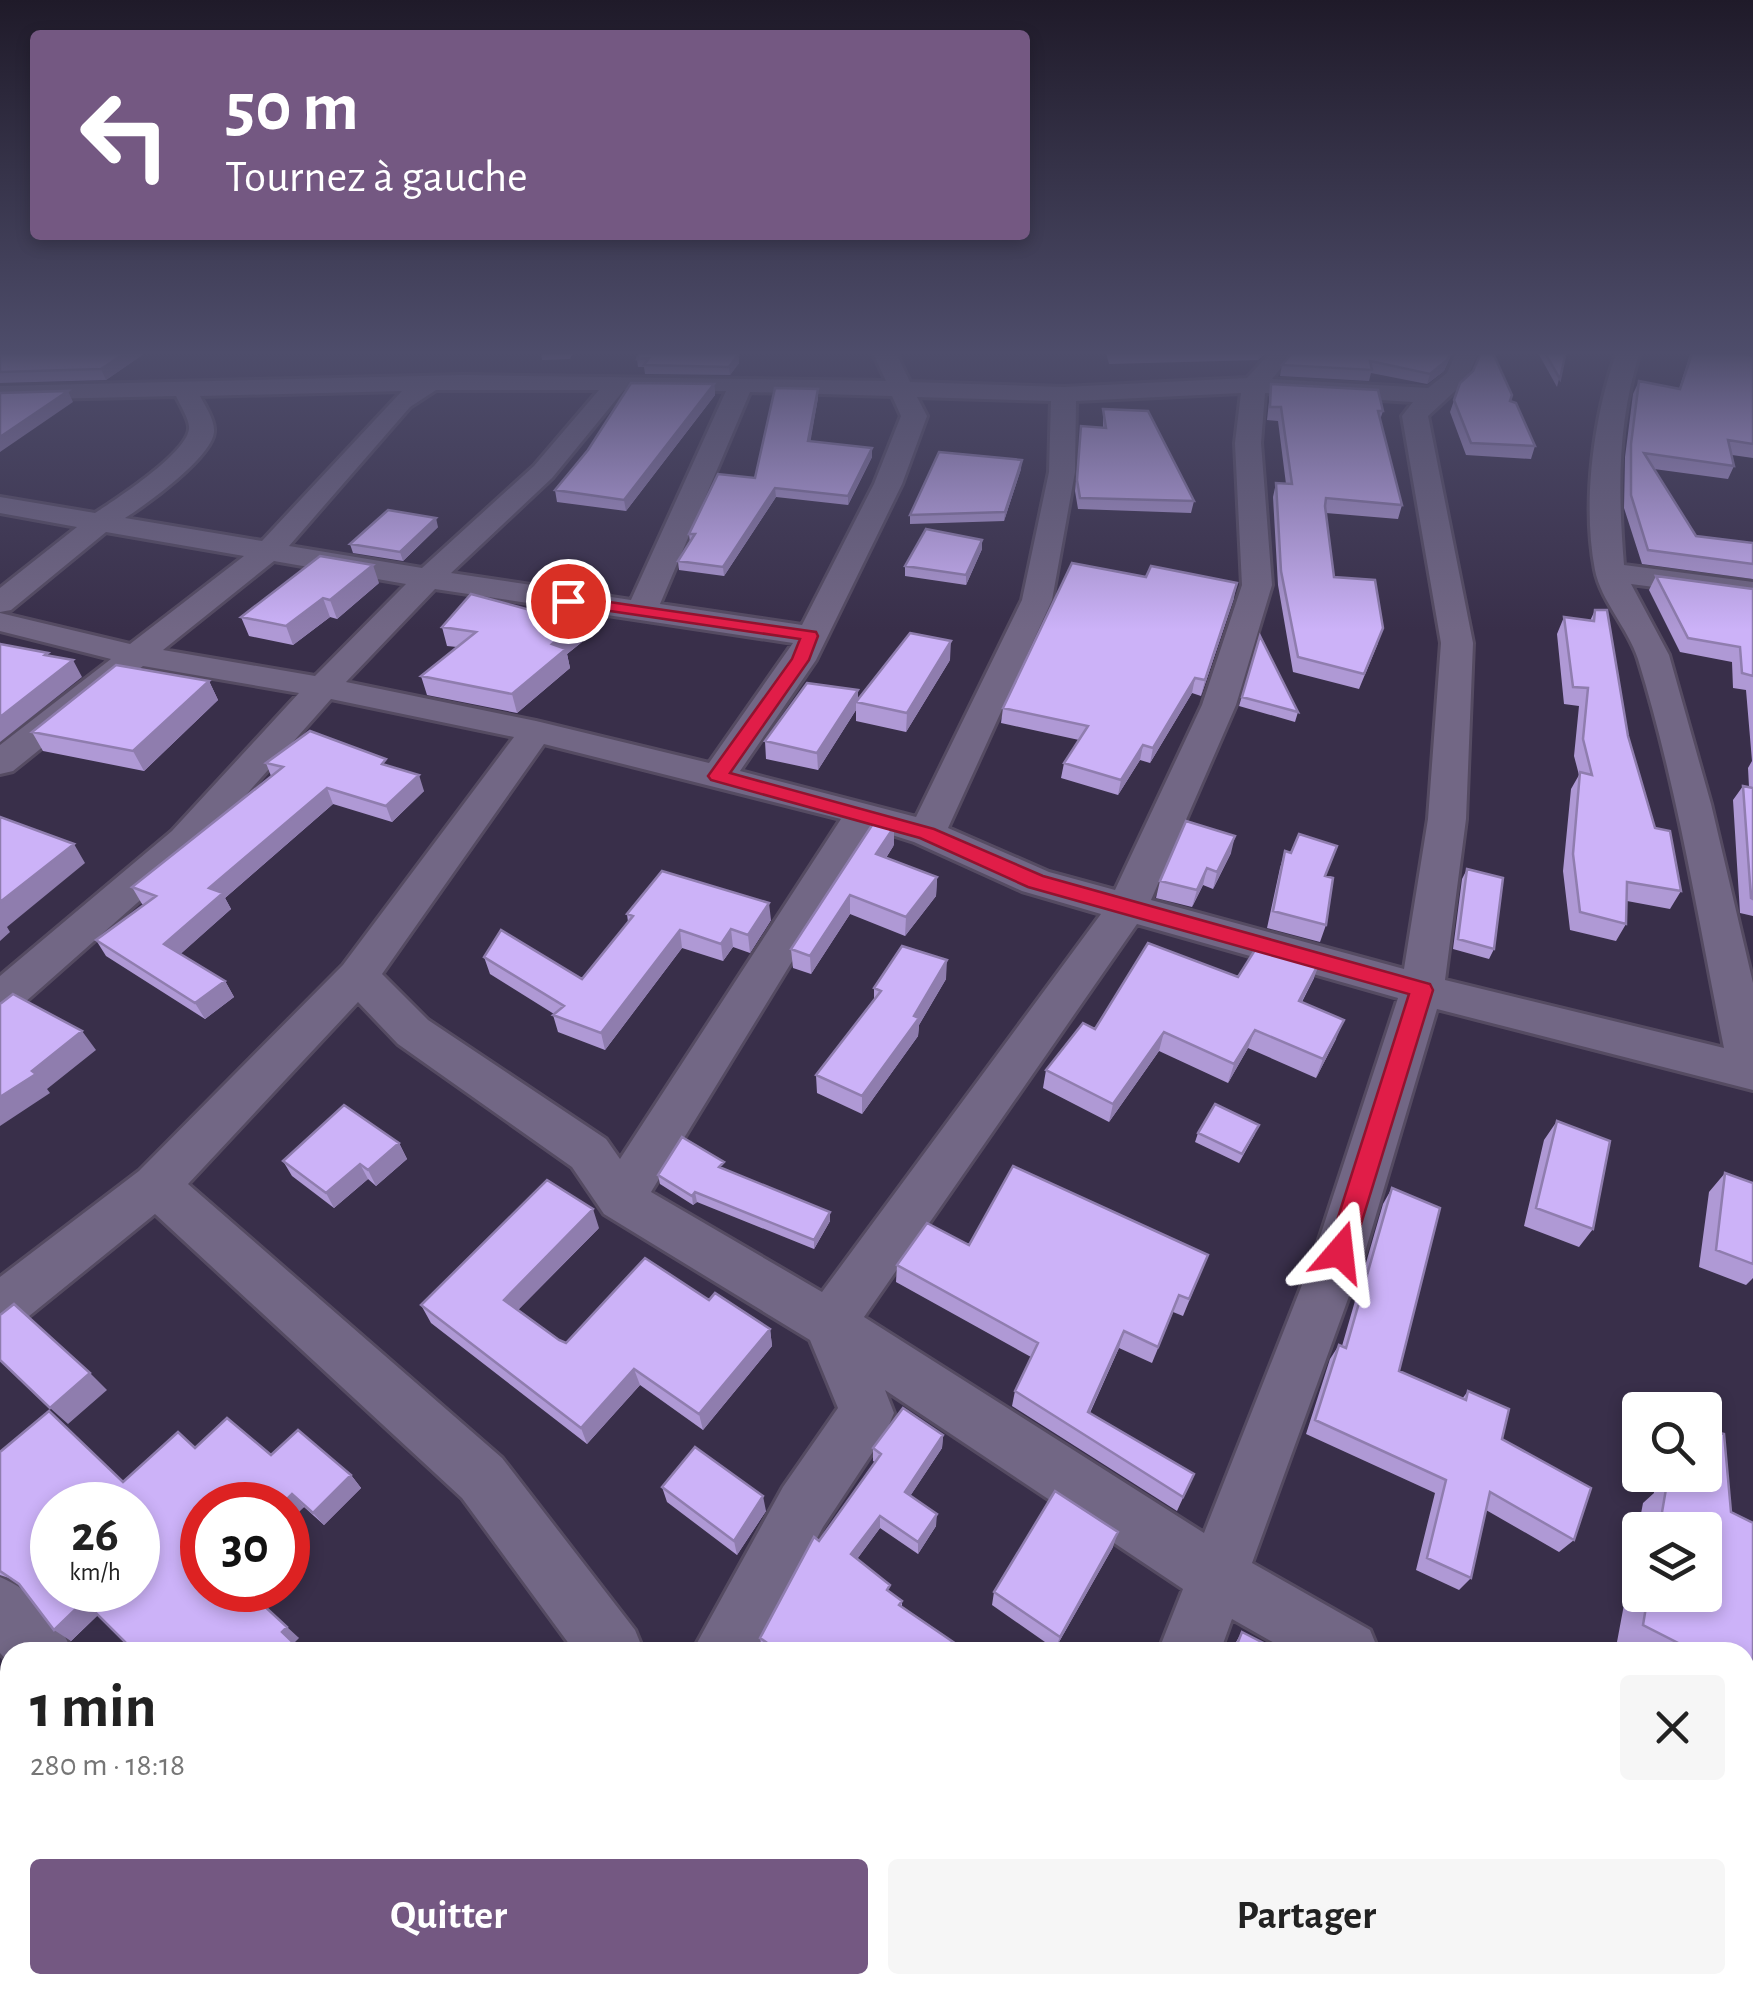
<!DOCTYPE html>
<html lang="fr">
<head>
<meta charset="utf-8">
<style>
	body { margin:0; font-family:"Alegreya Sans",sans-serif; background:#f6f6f6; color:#222; height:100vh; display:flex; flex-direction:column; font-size:38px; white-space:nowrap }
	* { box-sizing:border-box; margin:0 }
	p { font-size:32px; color:#767676 }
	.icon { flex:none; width:55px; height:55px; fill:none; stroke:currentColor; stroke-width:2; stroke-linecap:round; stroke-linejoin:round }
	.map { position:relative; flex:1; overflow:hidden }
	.drawer { position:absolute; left:0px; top:1642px; width:1755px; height:352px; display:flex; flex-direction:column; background:#fff; border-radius:30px 30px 0 0; box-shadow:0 5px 15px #0003 }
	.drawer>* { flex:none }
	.banner { position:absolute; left:30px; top:30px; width:1000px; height:210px; border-radius:10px; box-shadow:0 5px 15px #0003; background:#745882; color:#fff; overflow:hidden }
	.buttons { position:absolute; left:1622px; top:1392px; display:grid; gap:20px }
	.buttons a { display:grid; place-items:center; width:100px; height:100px; border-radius:10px; background:#fff; box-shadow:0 5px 15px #0003; font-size:50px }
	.speed { position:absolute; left:30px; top:1482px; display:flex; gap:20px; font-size:50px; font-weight:700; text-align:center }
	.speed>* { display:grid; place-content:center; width:130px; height:130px; border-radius:50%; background:#fff; box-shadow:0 5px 15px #0003; line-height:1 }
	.speed small { font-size:25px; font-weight:400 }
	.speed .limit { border:15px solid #d22; background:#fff; color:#111 }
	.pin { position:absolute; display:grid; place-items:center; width:85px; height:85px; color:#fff; margin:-42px; border:5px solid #fff; border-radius:50%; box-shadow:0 2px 10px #0007 }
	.me { position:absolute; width:110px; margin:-55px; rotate:17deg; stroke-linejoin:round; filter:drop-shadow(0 0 8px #0008) }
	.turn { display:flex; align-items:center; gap:35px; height:210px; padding:0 30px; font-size:45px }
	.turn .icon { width:130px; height:130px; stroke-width:2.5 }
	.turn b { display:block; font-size:70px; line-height:85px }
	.round { display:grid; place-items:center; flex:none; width:105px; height:105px; border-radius:10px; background:#f6f6f6 }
	.head { display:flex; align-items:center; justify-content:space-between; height:170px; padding:0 30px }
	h1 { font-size:60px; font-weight:600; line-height:75px }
	.cta { display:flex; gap:20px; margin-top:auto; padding:20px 30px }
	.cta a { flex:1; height:115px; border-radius:10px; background:#745882; color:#fff; font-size:40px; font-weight:600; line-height:115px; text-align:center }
	.cta a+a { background:#f6f6f6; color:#222 }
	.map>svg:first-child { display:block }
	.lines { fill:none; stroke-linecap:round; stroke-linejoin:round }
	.street-casing { stroke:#554b62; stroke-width:6 }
	.street { fill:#726785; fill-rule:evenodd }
	.wall { fill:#af99d5; fill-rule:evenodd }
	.shaded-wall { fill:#8f7dae }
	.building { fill:#ccb2f8; stroke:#8f7dae; stroke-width:2.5; fill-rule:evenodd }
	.route { fill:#e11d48; stroke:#92132f; stroke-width:2.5 }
</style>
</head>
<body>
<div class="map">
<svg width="1753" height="1993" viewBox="0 0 1753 1993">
	<rect width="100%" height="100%" fill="#392f4a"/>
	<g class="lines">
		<g class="street-casing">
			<path id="street" d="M872 351H895L910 382 1064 387 1247 378 1272 351H1295L1272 379 1428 388 1447 373 1457 351H1479L1466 381 1428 416 1473 643 1466 819 1445 980 1724 1048C1698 918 1677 785 1638 659 1628 628 1601 601 1595 570 1582 503 1594 414 1617 351H1640C1617 424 1618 490 1624 565L1753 582V600L1631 584 1669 655 1711 804 1753 983V1090L1437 1009 1365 1252 1252 1563 1370 1630 1379 1652H1290L1232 1619 1220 1652H1158L1183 1589 885 1390 894 1413 886 1432 823 1527 756 1652H692L783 1487 838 1408 810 1340 604 1214 572 1167 398 1044 358 1002 188 1184 502 1458 635 1630 644 1652H575L462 1498 155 1214 18 1325 0 1331V1277L139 1171 343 965 514 737 331 699 198 849 15 1011 0 1016V976L172 831 299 693 143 666 13 771 0 774V745L111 659 0 631V613L130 644 244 556 106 532 11 610 0 612V588L77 527 0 513V497L95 513C115 500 192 450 189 426 188 417 180 405 176 396L0 400V386L464 375 886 381ZM436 390H599L534 466 422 568 289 546 410 407ZM624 390 726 391 631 600 451 573 552 478ZM402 391 262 541 125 518C147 504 212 457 214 432 215 420 205 406 200 396ZM750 392 892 396 901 416 874 484 802 625 660 604ZM1241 393 1235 443 1242 585 1202 705 1115 890 1049 872 948 828 1052 600 1075 472 1076 401ZM1265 393 1413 402 1402 416 1441 643 1428 819 1404 969 1151 900 1236 705 1272 585 1261 443ZM917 397 1051 401 1049 472 1022 600 916 817 740 771 816 660 902 484 927 416ZM274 561 406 584 315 676 163 650ZM435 589 793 643 709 763 536 721 346 682ZM544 744 841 819 620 1159 606 1139 428 1020 382 974ZM873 829 914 842 1022 891 1101 914 822 1292 651 1192ZM1137 924 1398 998 1315 1252 1204 1533 864 1317Z
				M0 1577C32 1590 60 1620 72 1652H10V1664L0 1653Z
				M1745 1852 1753 1856V1927L1745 1923Z
				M300 1985H377L380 1993H303Z
				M487 1985H560L557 1993H484Z
				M958 1985H1106L1103 1993H961Z"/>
		</g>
		<use href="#street" class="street"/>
	</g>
	<path class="wall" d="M0 351H148L106 380 0 383Z
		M541 351H574L570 359 542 360Z
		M986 351H1268L1258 360 1109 364 1106 353 986 354Z
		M1294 351H1453L1444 371 1427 384 1371 373 1369 381 1280 376 1282 365Z
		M1537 351H1566L1557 387Z
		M1691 351H1728L1753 356V458L1732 455 1734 466 1728 479 1654 469 1696 536 1753 543V579L1642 564 1624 508 1625 457 1633 394 1639 381 1679 389Z
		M637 359 739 363 730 375 645 374 644 367H638Z
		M1460 383 1510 401 1535 446 1531 459 1466 455 1450 412Z
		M714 384 715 395 626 511 557 502 555 490Z
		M1271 384 1383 411 1380 420 1402 505 1398 519 1326 513 1334 577 1378 643 1359 689 1293 672 1278 585 1273 497 1276 483 1286 484 1278 421 1267 420Z
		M818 389V398L810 441 872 457 848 505 776 497 724 576 679 570 678 561 690 542 689 534 755 478Z
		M1103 409 1194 501 1191 513 1078 509 1075 491 1081 426 1103 428Z
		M1021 469 1004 521 910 524V515Z
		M438 527 403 561 353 553 350 544Z
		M982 549 966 585 905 576V566Z
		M1656 576 1753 589V916L1740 913 1733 800 1743 786 1749 787 1748 768 1752 761 1746 690 1733 688 1732 662 1680 652 1649 590Z
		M379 583 337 619 330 617 293 645 249 636 241 617Z
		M1234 598 1201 696 1192 693 1150 763 1140 760 1118 795 1061 778 1064 763 1079 740 1001 723 1003 708Z
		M1595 610 1628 736 1655 828 1681 891 1670 909 1627 901 1626 924 1616 941 1570 930 1563 871 1571 789 1579 775 1574 756 1579 706 1564 704 1557 634 1564 617 1590 621Z
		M442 627 582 642 567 654 570 668 517 713 427 695 421 676 457 647 447 646Z
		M1260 636 1298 712 1295 722 1239 706Z
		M950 660 906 732 856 721V710L818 770 766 759 765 741Z
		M209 681 218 700 144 771 43 751 32 732Z
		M266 763 389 766 424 791 392 822 333 804 225 898 231 909 180 954 225 981 234 997 205 1019 106 956 96 940 144 905 142 904 132 887 271 776Z
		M894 845 886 858 937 877 936 896 905 936 850 914 811 974 793 968 791 949Z
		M1285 851 1326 877V925L1320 942 1267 928 1280 868Z
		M1231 853 1213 889 1203 885 1192 907 1156 898 1160 881Z
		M1467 869 1494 949 1489 959 1453 949 1462 879Z
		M627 914 771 920 750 953 733 947 723 961 682 948 605 1050 558 1032 553 1015 554 1014 490 974 484 957 582 979 628 922Z
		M1238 977 1314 978 1302 1002 1336 1039 1316 1078 1248 1048 1228 1083 1159 1051 1109 1122 1043 1088 1046 1070 1095 1029Z
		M946 979 919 1025 918 1036 862 1114 817 1093 816 1075 874 999V988Z
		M1557 1121 1593 1229 1579 1247 1524 1226 1544 1140Z
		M1198 1133 1255 1134 1239 1163 1195 1142Z
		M399 1143 407 1159 376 1186 368 1179 334 1208 292 1176 283 1161Z
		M725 1170 830 1212V1221L814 1249 697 1202 693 1205 660 1184 658 1175Z
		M1725 1173 1753 1183V1278L1746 1285 1699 1267 1709 1192Z
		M1392 1188 1399 1371 1462 1399 1468 1391 1574 1540 1559 1552 1486 1510 1471 1578 1459 1590 1416 1570 1435 1493 1306 1434 1330 1359 1339 1345 1342 1346 1383 1204Z
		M599 1228 518 1310 559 1340 566 1343 709 1300 770 1329 772 1346 703 1430 640 1385 587 1444 431 1323 421 1305Z
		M969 1245 1208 1255 1183 1316 1173 1312 1152 1363 1119 1348 1090 1413 1194 1474 1177 1511 1012 1406 1015 1391 1031 1357 896 1282 897 1265Z
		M64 1425 123 1482 195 1448 271 1455 351 1475 361 1488 324 1525 304 1507 202 1590 299 1638 98 1615 71 1641 19 1584 12 1579 0 1575V1452Z
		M943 1435 942 1448 910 1496 936 1526 918 1554 880 1528 857 1559 890 1592 902 1601V1607L962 1648 973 1652H768L762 1648 760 1638 819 1541 875 1462 873 1461V1448Z
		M1654 1475H1705L1731 1512 1753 1523V1699L1745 1703V1652H1637L1617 1642 1643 1503 1654 1493ZM1640 1530H1705V1595H1640Z
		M662 1487 766 1511 737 1555 667 1502Z
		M1113 1547 1055 1649 992 1605 994 1592Z
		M1242 1632 1281 1652H1230Z
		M1301 1985H1447L1444 1993H1299Z"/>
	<path class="shaded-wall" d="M128 351H148L106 380 101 369Z
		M739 351V363L730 375 729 367Z
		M1260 351H1268L1258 360Z
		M1452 351H1453L1444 371 1427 384 1430 374Z
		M714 384 715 395 626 511 624 500Z
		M818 389V398L809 450 808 441Z
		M68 391 73 402 0 452V437Z
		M872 448V457L848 505V496Z
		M1022 460 1021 469 1004 521 1005 512Z
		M775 488 776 497 724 576 723 567Z
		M436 518 438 527 403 561 400 552Z
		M982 540V549L966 585V575Z
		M373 565 379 583 337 619 330 600Z
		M1237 583 1234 598 1201 696 1205 680Z
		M323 598 330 617 293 645 286 626Z
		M578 623 582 642 567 654 570 668 517 713 512 694 552 644Z
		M951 641 950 660 906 732 907 713Z
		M73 660 82 677 0 742V717Z
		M1195 678 1192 693 1150 763 1153 748Z
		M209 681 218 700 144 771 133 751Z
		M858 690V703L856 702V710L818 770 817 753Z
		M1143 745 1140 760 1118 795 1121 780Z
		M419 775 424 791 392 822 386 806Z
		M327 788 333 804 225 898 231 909 174 960 164 944 209 888Z
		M894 827V845L876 873V854Z
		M1235 836 1231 853 1213 889 1217 872Z
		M74 844 85 863 7 927 10 932 0 941V902Z
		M1207 868 1203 885 1192 907 1197 890Z
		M937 877 936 896 905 936 906 917Z
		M850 895V914L811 974 810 956Z
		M769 903 771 920 750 953 748 935Z
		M731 929 733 947 723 961 721 944Z
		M680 930 682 948 605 1050 601 1033Z
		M1321 959 1314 978 1292 1020 1299 1001Z
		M947 960 946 979 919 1025 918 1036 862 1114V1096L914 1016Z
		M225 981 234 997 205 1019 195 1003Z
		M1344 1020 1336 1039 1316 1078 1323 1059Z
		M1255 1030 1248 1048 1228 1083 1234 1064Z
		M82 1031 96 1050 47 1089 50 1093 0 1126V1097Z
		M1164 1032 1159 1051 1109 1122 1113 1104Z
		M399 1143 407 1159 376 1186 368 1170Z
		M360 1164 368 1179 334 1208 326 1193Z
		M695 1192 697 1202 693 1205 692 1196Z
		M593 1209 599 1228 511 1317 504 1300Z
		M830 1212V1221L814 1249V1240Z
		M770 1329 772 1346 703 1430 699 1414Z
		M1124 1331 1119 1348 1083 1427 1088 1412Z
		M634 1369 640 1385 587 1444 581 1428Z
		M90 1373 107 1390 68 1424 50 1408Z
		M943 1435 942 1448 905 1504V1492Z
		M351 1475 361 1488 324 1525 313 1513Z
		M292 1494 304 1507 288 1523V1505H281Z
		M763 1496 766 1511 737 1555 734 1541Z
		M937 1514 936 1526 918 1554V1542Z
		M880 1516V1528L852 1566 851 1554Z
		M1118 1532 1113 1547 1055 1649 1060 1637Z
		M247 1590 299 1638 294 1643 282 1632Z
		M84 1601 101 1612 71 1641 54 1630Z
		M37 1985H58L63 1993H42Z
		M716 1985H725L718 1993H710Z"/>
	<path class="building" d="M0 351H128L101 369 0 372Z
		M640 351H738V355L729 367 644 365 649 358 637 359Z
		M1109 351H1231L1110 354Z
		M1294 351H1452L1447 360 1430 374 1370 361 1372 370 1282 365Z
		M1482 351H1492L1512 395 1510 401 1516 403 1535 446 1471 443 1454 400 1460 383 1473 371Z
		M1544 351H1566L1560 379Z
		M1693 351H1728L1753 356V444L1728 440 1734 466 1644 453 1696 536 1753 543V564L1648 550 1631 495V444L1639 381 1680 389Z
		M631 383 714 384 624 500 555 490 588 450Z
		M1271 384 1378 390 1383 411H1378L1402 505 1326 498 1325 506 1334 577 1375 580 1383 628 1364 674 1298 657 1281 571 1276 483 1292 484 1281 407H1270Z
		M775 388 818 389 808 441 872 448 848 496 775 488 723 567 678 561 695 534H689L718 474 755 478Z
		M68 391 0 437V393Z
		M1103 409 1148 411 1194 501 1080 498 1077 480 1081 426 1106 428Z
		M939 452 1022 460 1005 512 910 515Z
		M388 510 436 518 400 552 350 544Z
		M926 529 982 540 966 575 905 566Z
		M320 556 373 565 330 600 323 598 286 626 241 617Z
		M1072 563 1146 577 1151 566 1237 583 1205 680 1195 678 1153 748 1143 745 1121 780 1064 763 1088 726 1003 708Z
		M1656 576 1753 589V676L1742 673 1740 647 1688 638Z
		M471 594 578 623 552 644 566 649 512 694 421 676 476 632 442 627Z
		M1595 610H1607L1628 736 1655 828 1670 831 1681 891 1627 882 1626 924 1580 912 1573 854 1580 772 1592 775 1583 739 1588 688 1573 687 1564 617 1594 621Z
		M910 633 951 641 907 713 856 702Z
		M1260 636 1298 712 1242 697Z
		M0 644 48 653 45 655 73 660 0 717Z
		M116 665 209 681 133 751 32 732Z
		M807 683 858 690 817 753 765 741Z
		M310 731 386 759 382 764 419 775 386 806 327 788 209 888 223 893 164 944 225 981 195 1003 96 940 156 896 132 887 283 767 266 763Z
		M1743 786 1753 788V899L1751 898Z
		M878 816 894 827 876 854 937 877 906 917 850 895 810 956 791 949Z
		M0 817 74 844 0 902Z
		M1186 821 1235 836 1217 872 1207 868 1197 890 1160 881Z
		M1299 834 1337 846 1325 876 1333 878 1326 925 1273 911 1285 851 1291 853Z
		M1467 869 1503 878 1494 949 1458 939Z
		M662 871 769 903 748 935 731 929 721 944 680 930 601 1033 553 1015 564 1006 484 957 501 930 582 979 633 916 627 914Z
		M1260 942 1321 959 1299 1001 1344 1020 1323 1059 1255 1030 1234 1064 1164 1032 1113 1104 1046 1070 1083 1023 1095 1029 1148 943 1238 977Z
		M902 946 947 960 914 1016 919 1018 862 1096 816 1075 881 991 874 988Z
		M13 994 82 1031 32 1071 36 1074 0 1097V1004Z
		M1215 1104 1259 1125 1242 1154 1198 1133Z
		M344 1105 399 1143 368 1170 360 1164 326 1193 283 1161Z
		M1557 1121 1610 1141 1593 1229 1536 1208Z
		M682 1137 724 1162 719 1167 830 1212 814 1240 695 1192 692 1196 658 1175Z
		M1013 1166 1208 1255 1189 1299 1179 1295 1158 1347 1124 1331 1088 1412 1194 1474 1183 1497 1015 1391 1038 1343 897 1265 927 1223 969 1245Z
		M1725 1173 1753 1183V1264L1716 1250Z
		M547 1180 593 1209 504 1300 559 1340 566 1343 645 1258 709 1300 715 1293 770 1329 699 1414 634 1369 581 1428 421 1305Z
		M1392 1188 1440 1208 1399 1371 1466 1400 1468 1391 1509 1409 1502 1439 1591 1488 1574 1540 1490 1492 1471 1578 1427 1558 1446 1480 1315 1420 1339 1345 1346 1348Z
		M14 1304 90 1373 50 1408 0 1360V1315Z
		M903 1408 943 1435 905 1492 937 1514 918 1542 880 1516 851 1554 890 1585 887 1590 902 1601 899 1605 962 1648 964 1645 973 1652H780L760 1638 814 1537 819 1541 881 1454 873 1448Z
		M49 1411 123 1482 178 1432 195 1448 227 1418 271 1455 298 1430 351 1475 313 1513 292 1494 281 1505H202V1590H247L287 1627 282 1632 303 1652H135L84 1601 54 1630 19 1584 0 1571V1452ZM52 1505H138V1590H52Z
		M1705 1429 1724 1434 1731 1512 1753 1523V1681L1745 1677V1652H1696L1643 1625 1648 1595H1705V1530H1659L1667 1483 1680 1489 1679 1475H1705Z
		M695 1447 763 1496 734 1541 662 1487Z
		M1055 1491 1118 1532 1060 1637 994 1592Z
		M1242 1632 1281 1652H1234Z
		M10 1945V1985H37L42 1993H0V1954Z
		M551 1985H716L710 1993H539L551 1990Z
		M1314 1985H1447L1444 1993H1311Z"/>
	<linearGradient id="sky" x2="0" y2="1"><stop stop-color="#1f1a29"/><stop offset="0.56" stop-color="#4e4d6b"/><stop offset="1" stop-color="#4e4d6b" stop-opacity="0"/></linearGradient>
	<rect width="1753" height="630" fill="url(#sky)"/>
	<path class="route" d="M568 596 816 632 818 636 809 660 730 773 934 829 1043 876 1430 984 1433 990 1350 1260 1340 1264 1331 1260 1327 1252 1409 994 1028 887 920 838 711 780 708 776 792 659 800 639 563 604 560 601Z"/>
</svg>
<div class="buttons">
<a><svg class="icon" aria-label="search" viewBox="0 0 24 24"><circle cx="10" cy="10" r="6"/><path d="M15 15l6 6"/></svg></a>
<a><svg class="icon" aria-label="layers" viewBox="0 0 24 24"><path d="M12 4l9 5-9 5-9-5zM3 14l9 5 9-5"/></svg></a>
</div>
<div class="speed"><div>26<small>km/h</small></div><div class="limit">30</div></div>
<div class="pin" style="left:568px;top:601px;background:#d93025"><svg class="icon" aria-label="arrive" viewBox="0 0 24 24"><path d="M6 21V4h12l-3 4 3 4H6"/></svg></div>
<svg class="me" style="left:1340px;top:1252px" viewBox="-20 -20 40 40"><path d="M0-17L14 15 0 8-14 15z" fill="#e11d48" stroke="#fff" stroke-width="4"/></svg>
<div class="banner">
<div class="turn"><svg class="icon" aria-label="left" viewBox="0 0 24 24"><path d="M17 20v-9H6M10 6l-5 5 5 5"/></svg><div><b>50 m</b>Tournez à gauche</div></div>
</div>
<section class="drawer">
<div class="head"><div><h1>1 min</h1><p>280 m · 18:18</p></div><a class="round"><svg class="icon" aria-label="close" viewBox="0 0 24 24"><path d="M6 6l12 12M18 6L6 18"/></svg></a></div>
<div class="cta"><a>Quitter</a><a>Partager</a></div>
</section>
</div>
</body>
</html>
